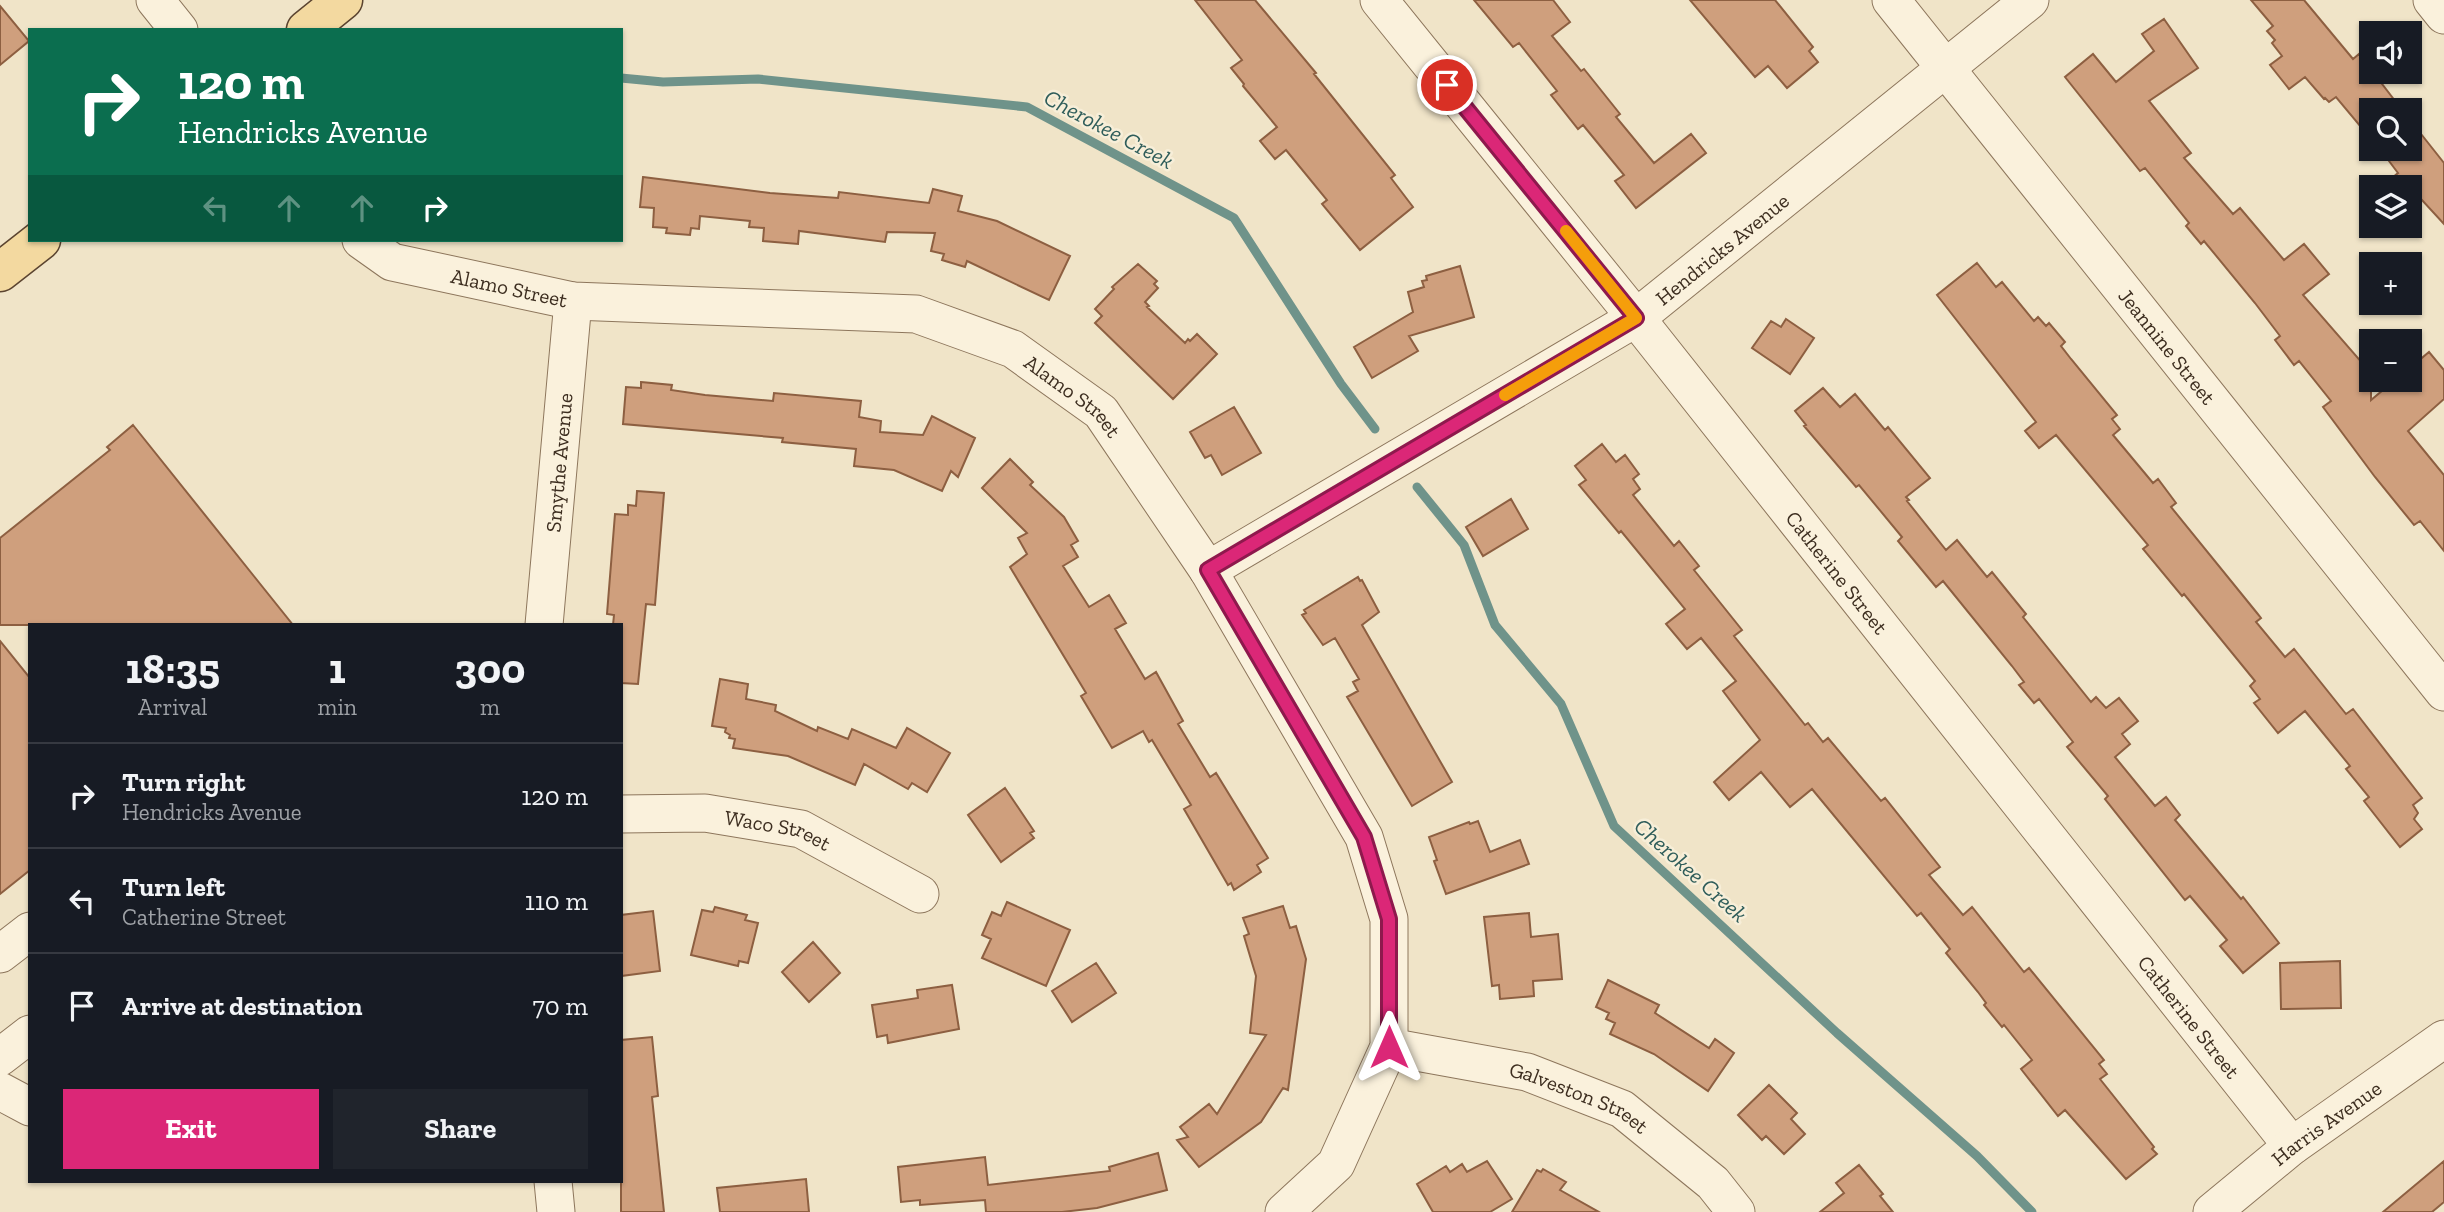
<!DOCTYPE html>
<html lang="en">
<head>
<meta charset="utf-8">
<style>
	body { margin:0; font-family:"Zilla Slab",serif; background:#20242c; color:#f1f3f6; height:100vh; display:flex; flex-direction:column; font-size:26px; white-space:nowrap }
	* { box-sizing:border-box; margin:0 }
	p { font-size:23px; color:#9ea1a6 }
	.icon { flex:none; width:38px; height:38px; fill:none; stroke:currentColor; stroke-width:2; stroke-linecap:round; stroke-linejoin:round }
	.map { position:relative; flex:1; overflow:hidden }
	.side { position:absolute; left:28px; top:623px; width:595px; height:560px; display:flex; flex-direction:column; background:#171b24; border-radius:0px; box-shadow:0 2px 5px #0004 }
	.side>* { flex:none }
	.top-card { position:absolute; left:28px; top:28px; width:595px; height:214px; border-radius:0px; box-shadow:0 2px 5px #0004; background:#0b6e4f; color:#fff; overflow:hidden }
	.fabs { position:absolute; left:2359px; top:21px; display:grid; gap:14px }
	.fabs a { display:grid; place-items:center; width:63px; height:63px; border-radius:0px; background:#171b24; box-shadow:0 2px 5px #0004; font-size:35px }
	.pin { position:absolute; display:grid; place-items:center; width:60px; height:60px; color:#fff; margin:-30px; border:4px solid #fff; border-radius:50%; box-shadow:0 2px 7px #0007 }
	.me { position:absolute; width:77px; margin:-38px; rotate:0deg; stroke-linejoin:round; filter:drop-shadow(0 0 5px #0008) }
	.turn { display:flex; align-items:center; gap:24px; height:147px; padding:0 35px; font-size:32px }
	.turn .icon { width:91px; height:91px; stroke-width:2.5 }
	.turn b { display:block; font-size:49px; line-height:60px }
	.lanes { display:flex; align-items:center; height:66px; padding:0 35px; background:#0003; justify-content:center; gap:35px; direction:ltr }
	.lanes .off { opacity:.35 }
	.eta { display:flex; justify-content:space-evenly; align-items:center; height:119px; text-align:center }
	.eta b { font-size:42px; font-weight:700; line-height:49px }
	.action { display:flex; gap:14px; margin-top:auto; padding:14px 35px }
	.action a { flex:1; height:80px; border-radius:0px; background:#db2777; color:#fff; font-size:28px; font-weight:700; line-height:80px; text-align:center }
	.action a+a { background:#20242c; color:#f1f3f6 }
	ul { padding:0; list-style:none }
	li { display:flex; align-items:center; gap:21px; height:105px; padding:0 35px; border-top:2px solid #363941 }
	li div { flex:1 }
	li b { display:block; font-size:26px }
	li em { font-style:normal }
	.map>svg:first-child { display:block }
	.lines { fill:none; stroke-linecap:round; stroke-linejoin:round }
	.stream { stroke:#6f938a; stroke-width:9 }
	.building { fill:#cf9f7d; stroke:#8d5f41; stroke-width:2 }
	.minor-casing { stroke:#8d765c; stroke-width:39 }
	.major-casing { stroke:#5b4430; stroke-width:41 }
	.minor { stroke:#faf1dc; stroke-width:37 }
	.major { stroke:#f3d9a0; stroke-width:38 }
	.route-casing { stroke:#8e194d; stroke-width:18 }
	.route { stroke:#db2777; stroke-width:12 }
	.slow { stroke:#f59e0b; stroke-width:12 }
	.labels { text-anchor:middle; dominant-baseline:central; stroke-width:5; stroke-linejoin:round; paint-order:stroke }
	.street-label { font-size:21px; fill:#3d2e20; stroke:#f7eed8 }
	.water-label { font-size:23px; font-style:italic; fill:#2f5d5a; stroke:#f7eed8 }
</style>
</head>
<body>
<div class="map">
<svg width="2444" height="1212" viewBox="0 0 2444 1212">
	<rect width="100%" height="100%" fill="#f0e4c8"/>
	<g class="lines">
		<path class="stream" d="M621 78 663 82 758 79 1027 107 1234 218 1341 384 1375 429
			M1417 487 1464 545 1495 625 1561 704 1614 826 1837 1033 1977 1156 2032 1212"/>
	</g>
	<path class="building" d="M1195 0H1255L1316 73 1314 74 1395 175 1391 178 1413 207 1360 250 1322 204 1327 200 1286 150 1275 159 1260 141 1277 127 1243 86 1244 84 1231 68 1242 60Z
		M1474 0H1553L1570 22 1552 36 1581 71 1584 69 1620 114 1616 117 1654 163 1691 134 1706 153 1636 208 1615 181 1624 175 1583 125 1578 129 1551 95 1557 91 1519 43 1513 47Z
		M1690 0H1775L1813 47 1809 51 1818 62 1787 88 1768 66 1755 77Z
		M2251 0H2304L2353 59 2359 54 2402 110H2371V139L2336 97 2329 102 2325 98 2324 99 2305 77 2289 89 2270 65 2282 56 2272 43 2275 40 2267 31 2273 26Z
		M0 6 29 41 0 65Z
		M2164 19 2198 68 2149 101 2191 153 2184 158 2233 214 2240 208 2284 260 2304 244 2329 274 2303 295 2371 373V400L2395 380H2410V368L2429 352 2444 370V399L2408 431 2444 475V551L2420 521 2414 525 2375 477 2323 407 2331 401 2299 361 2294 365 2275 340 2280 336 2255 303 2204 241 2201 244 2186 226 2189 223 2145 168 2140 171 2065 77 2093 54 2116 82 2154 51 2142 34Z
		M2410 120 2444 163V224L2410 187H2381L2398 173 2380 149H2410Z
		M643 177 770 193 838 198 839 192 929 203 933 189 962 196 958 211 997 221 1070 256 1049 300 967 261 965 267 942 260 944 254 931 251 935 233 887 232 885 242 799 231 798 244 763 241 764 228 749 227 750 221 700 216 699 229 691 228 690 235 666 233 667 228 653 227 654 208 640 207Z
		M1977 263 1996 287 2002 282 2034 321 2038 317 2046 326 2049 323 2065 342 2061 346 2071 359 2117 415 2112 419 2120 429 2113 435 2153 483 2158 479 2176 503 2171 507 2257 613 2261 618 2256 622 2285 657 2294 649 2346 714 2353 709 2422 798 2413 805 2418 813 2414 819 2422 829 2400 847 2364 801 2369 797 2346 769 2350 766 2305 711 2278 733 2254 703 2260 699 2250 686 2255 681 2184 594 2182 596 2143 549 2148 545 2056 435 2039 448 2025 431 2036 422 1937 295Z
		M1138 264 1157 281 1154 284 1158 288 1145 302 1149 306 1147 307 1185 343 1188 339 1190 341 1197 334 1217 354 1173 399 1095 323 1102 316 1095 309 1114 289 1112 287Z
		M1460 266 1474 317 1409 336 1418 351 1372 378 1354 347 1413 312 1408 292 1424 287 1422 281 1427 280 1426 276Z
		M1786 319 1814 338 1790 374 1752 348 1771 321 1781 327Z
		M641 382 672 385 671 390 705 395 773 401 774 393 861 401 859 417 881 421 880 432 923 435 932 416 975 438 958 477 951 471 942 491 894 470 854 466 856 449 782 442 783 438 623 424 626 387 641 388Z
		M1823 388 1840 407 1855 394 1885 430 1888 427 1930 478 1906 497 1909 500 1907 501 1946 550 1957 540 1987 577 1992 572 2026 614 2023 617 2091 702 2096 697 2106 708 2119 698 2138 721 2122 734 2130 744 2115 757 2155 806 2166 797 2180 815 2175 820 2241 899 2243 897 2279 943 2243 973 2220 946 2227 940 2190 896 2185 900 2105 799 2108 796 2067 747 2073 742 2039 699 2034 703 2019 685 2024 682 2012 666 1943 581 1936 587 1898 541 1902 537 1859 485 1856 487 1804 426 1806 425 1795 411Z
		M1234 407 1261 453 1222 475 1211 455 1205 458 1190 432Z
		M133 425 293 625H0V538L110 450 107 447Z
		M1602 444 1616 462 1625 455 1639 474 1633 479 1640 489 1633 495 1674 546 1679 541 1699 566 1694 570 1742 630 1734 636 1805 725 1808 723 1823 742 1828 738 1881 801 1885 798 1940 867 1929 875 1963 915 1972 907 2024 972 2029 968 2104 1060 2099 1064 2107 1074 2100 1079 2154 1147 2152 1149 2157 1154 2126 1179 2065 1110 2058 1116 2021 1069 2032 1060 2004 1025 2002 1027 1984 1005 1986 1003 1978 992 1946 953 1950 949 1921 913 1917 916 1812 789 1790 807 1761 772 1729 800 1714 782 1760 740 1723 691 1736 681 1701 638 1687 649 1666 624 1685 609 1621 531 1619 533 1579 485 1586 480 1575 466Z
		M1010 459 1033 482 1030 485 1064 517 1078 541 1071 545 1078 557 1063 566 1089 607 1109 595 1126 623 1115 629 1145 679 1156 672 1183 721 1178 724 1210 777 1216 773 1268 858 1257 865 1261 872 1234 890 1231 883 1228 885 1184 809 1191 805 1152 740 1149 742 1143 731 1112 748 1081 696 1086 693 1010 567 1027 554 1018 538 1027 533 982 488Z
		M637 491 664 493 655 605 646 604 638 684 621 683V625H613L614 615 607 614 615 514 628 515V505L636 506Z
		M1511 499 1528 529 1483 556 1466 527Z
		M1358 577 1360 581 1362 580 1379 612 1362 625 1452 782 1412 806 1347 697 1358 691 1353 682 1359 679 1335 638 1323 645 1302 615 1306 613 1304 610Z
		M0 641 30 678V870L0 894Z
		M720 679 748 684 746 699 776 705 775 711 817 731 818 727 848 739 852 729 896 748 907 728 950 753 927 792 912 783 908 789 864 764 855 785 788 756 733 748 735 739 729 738 730 735 725 732 726 728 712 726Z
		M1005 788 1034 831 1030 833 1034 838 1001 862 968 815Z
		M1478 821 1490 852 1520 840 1529 864 1446 894 1434 861 1437 860 1429 837 1469 822 1470 824Z
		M1007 902 1070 930 1046 986 982 958 991 939 982 935 992 912 1001 916Z
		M1283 906 1290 928 1296 926 1306 959 1288 1090 1283 1088 1261 1122 1199 1167 1177 1140 1188 1137 1180 1127 1209 1104 1217 1114 1266 1035 1250 1033 1256 976 1244 936 1249 934 1243 918Z
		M715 907 747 915 745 920 758 923 748 963 739 961 738 966 691 955 702 910 713 912Z
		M653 911 660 971 621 976V915Z
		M1529 913 1531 937 1558 934 1562 979 1533 981 1534 996 1500 999 1499 985 1492 986 1484 917Z
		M813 942 840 973 809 1002 782 972Z
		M2340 961 2341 1008 2281 1009 2280 963Z
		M1096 963 1116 993 1072 1022 1052 991Z
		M1608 980 1659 1005 1655 1013 1709 1048 1715 1039 1734 1053 1708 1091 1654 1054 1610 1034 1615 1023 1606 1019 1609 1013 1596 1007Z
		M952 985 959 1029 888 1043 887 1035 877 1037 872 1005 918 998 917 990Z
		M652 1037 658 1096 652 1097 664 1212H621V1040Z
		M1769 1085 1797 1113 1791 1119 1805 1134 1784 1154 1766 1136 1762 1140 1738 1115Z
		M1158 1153 1167 1190 1097 1208 1062 1212H986L985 1200 920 1205V1200L901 1202 898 1167 985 1157 988 1185 1110 1171 1109 1167Z
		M1487 1161 1512 1199 1490 1212H1433L1417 1184 1446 1166 1450 1172 1462 1164 1467 1172Z
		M2444 1161V1202L2432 1212H2383Z
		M1859 1165 1883 1194 1880 1196 1893 1212H1820L1844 1193 1836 1183Z
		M1543 1169 1566 1182 1560 1190 1599 1212H1512L1537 1170 1541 1172Z
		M806 1179 809 1212H720L717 1188Z"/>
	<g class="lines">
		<g class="minor-casing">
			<g id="minor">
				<path d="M155 0 179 30"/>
				<path id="s1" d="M1379 0 1636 318 2292 1146"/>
				<path id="s2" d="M1891 0 2444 692"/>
				<path d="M2432 0 2444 15"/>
				<path id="s3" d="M361 240 392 262 573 301 916 314 1013 349 1101 412 1208 570 1364 837 1389 919V1047L1336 1164 1284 1212"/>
				<path id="s4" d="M1208 570 1636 318 2030 0"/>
				<path id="s5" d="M544 625 573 301"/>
				<path id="s6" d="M621 814 705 813 801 829 920 894"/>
				<path d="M0 954 30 931"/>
				<path id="s7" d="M1389 1047 1527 1072 1622 1109 1713 1183 1736 1212"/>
				<path d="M0 1057 30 1034"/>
				<path d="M0 1091 30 1107"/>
				<path d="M553 1181 556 1212"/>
				<path id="s8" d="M2212 1212 2292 1146 2444 1039"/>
			</g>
		</g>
		<g class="major-casing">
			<path id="major" d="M306 30 343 0
				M0 272 41 240"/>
		</g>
		<use href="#minor" class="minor"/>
		<use href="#major" class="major"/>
	</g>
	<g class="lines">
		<g class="route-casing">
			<path id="route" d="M1389 1047V919L1364 837 1208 570 1636 318 1447 85"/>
		</g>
		<use href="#route" class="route"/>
		<path class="slow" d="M1505 395 1636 318 1566 231"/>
	</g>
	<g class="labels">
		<g class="street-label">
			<text stroke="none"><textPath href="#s4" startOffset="607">Hendricks Avenue</textPath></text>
			<text stroke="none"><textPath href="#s3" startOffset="158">Alamo Street</textPath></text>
			<text stroke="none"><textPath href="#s2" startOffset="443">Jeannine Street</textPath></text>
			<text stroke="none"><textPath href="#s3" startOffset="746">Alamo Street</textPath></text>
			<text stroke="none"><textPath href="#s5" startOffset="163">Smythe Avenue</textPath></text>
			<text stroke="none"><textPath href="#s1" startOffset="733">Catherine Street</textPath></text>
			<text stroke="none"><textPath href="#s6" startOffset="159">Waco Street</textPath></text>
			<text stroke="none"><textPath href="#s1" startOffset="1300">Catherine Street</textPath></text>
			<text stroke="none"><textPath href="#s7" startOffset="198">Galveston Street</textPath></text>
			<text stroke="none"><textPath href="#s8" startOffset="145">Harris Avenue</textPath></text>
		</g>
		<g class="water-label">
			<text transform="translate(1109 129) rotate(28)">Cherokee Creek</text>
			<text transform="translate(1691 870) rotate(42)">Cherokee Creek</text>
		</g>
	</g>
</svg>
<div class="fabs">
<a><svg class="icon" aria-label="sound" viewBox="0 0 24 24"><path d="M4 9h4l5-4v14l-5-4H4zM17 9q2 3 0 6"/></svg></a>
<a><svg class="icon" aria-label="search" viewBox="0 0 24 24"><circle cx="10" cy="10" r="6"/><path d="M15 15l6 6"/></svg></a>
<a><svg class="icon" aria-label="layers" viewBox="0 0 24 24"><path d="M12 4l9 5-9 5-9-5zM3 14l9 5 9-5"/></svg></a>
<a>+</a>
<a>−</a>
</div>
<div class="pin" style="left:1447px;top:85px;background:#d93025"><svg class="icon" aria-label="arrive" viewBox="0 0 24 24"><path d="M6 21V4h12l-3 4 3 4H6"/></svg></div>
<svg class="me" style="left:1389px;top:1047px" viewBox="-20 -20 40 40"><path d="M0-17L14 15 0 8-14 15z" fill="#db2777" stroke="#fff" stroke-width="4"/></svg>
<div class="top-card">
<div class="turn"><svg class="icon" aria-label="right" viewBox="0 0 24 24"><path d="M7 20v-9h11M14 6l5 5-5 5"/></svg><div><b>120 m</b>Hendricks Avenue</div></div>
<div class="lanes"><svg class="icon off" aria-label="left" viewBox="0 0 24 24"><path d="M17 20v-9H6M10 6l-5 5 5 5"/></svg><svg class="icon off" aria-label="ahead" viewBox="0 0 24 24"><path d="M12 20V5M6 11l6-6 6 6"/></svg><svg class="icon off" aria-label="ahead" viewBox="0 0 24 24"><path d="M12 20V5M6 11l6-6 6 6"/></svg><svg class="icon" aria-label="right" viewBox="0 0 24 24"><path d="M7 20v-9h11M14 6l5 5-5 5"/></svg></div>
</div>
<section class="side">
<div class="eta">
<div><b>18:35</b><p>Arrival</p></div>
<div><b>1</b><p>min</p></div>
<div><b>300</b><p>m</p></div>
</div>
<ul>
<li><svg class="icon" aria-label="right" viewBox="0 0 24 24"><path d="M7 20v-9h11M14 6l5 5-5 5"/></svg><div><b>Turn right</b><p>Hendricks Avenue</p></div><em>120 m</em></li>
<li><svg class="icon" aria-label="left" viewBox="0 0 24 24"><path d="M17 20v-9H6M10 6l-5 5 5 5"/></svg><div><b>Turn left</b><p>Catherine Street</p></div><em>110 m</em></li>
<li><svg class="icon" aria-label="arrive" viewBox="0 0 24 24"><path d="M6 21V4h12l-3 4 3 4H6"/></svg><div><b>Arrive at destination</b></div><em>70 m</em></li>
</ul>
<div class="action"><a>Exit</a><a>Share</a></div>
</section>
</div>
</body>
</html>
